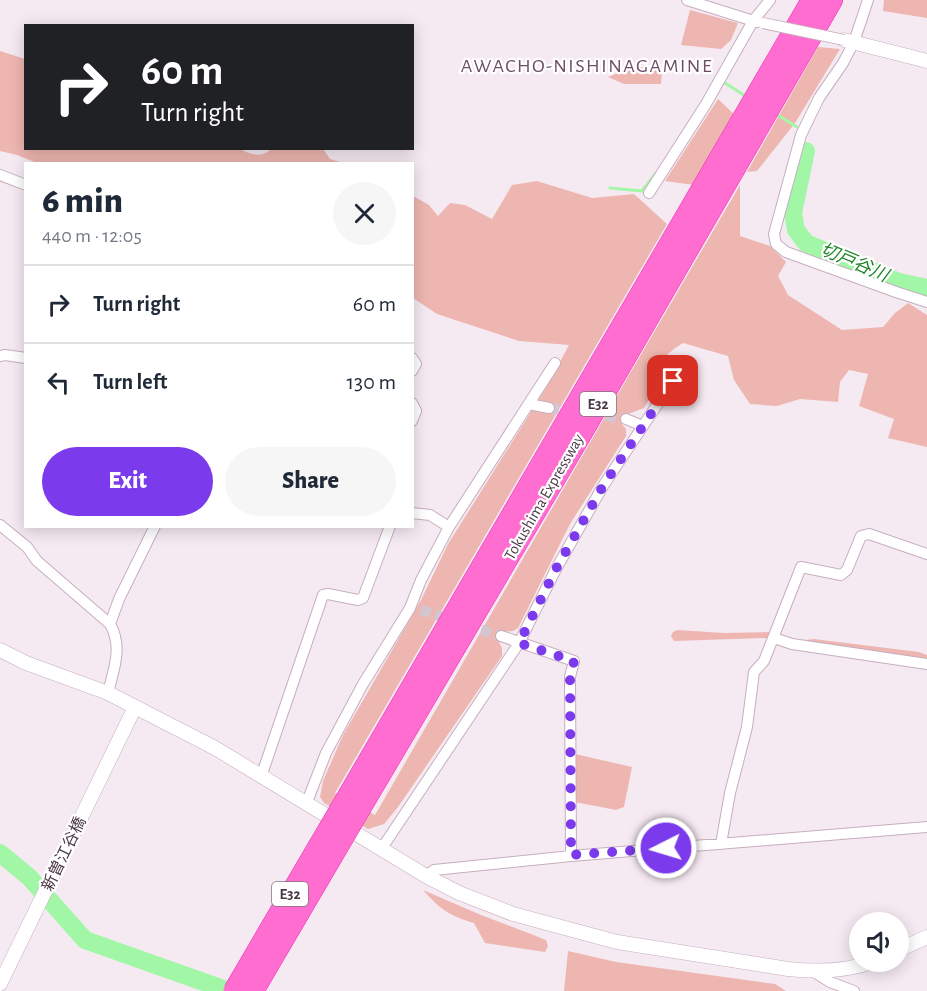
<!DOCTYPE html>
<html lang="en">
<head>
<meta charset="utf-8">
<style>
	body { margin:0; font-family:"Alegreya Sans","Noto Sans JP",sans-serif; background:#f6f6f7; color:#1f2937; height:100vh; display:flex; flex-direction:column; font-size:22px; white-space:nowrap }
	* { box-sizing:border-box; margin:0 }
	p { font-size:20px; color:#747a83 }
	.icon { flex:none; width:33px; height:33px; fill:none; stroke:currentColor; stroke-width:2; stroke-linecap:round; stroke-linejoin:round }
	.map { position:relative; flex:1; overflow:hidden }
	.panel { position:absolute; left:24px; top:162px; width:390px; height:366px; display:flex; flex-direction:column; background:#fff; border-radius:0px; box-shadow:0 3px 15px #0003 }
	.panel>* { flex:none }
	.guide { position:absolute; left:24px; top:24px; width:390px; height:126px; border-radius:0px; box-shadow:0 3px 15px #0003; background:#202124; color:#fff; overflow:hidden }
	.fabs { position:absolute; left:849px; top:912px; display:grid; gap:12px }
	.fabs a { display:grid; place-items:center; width:60px; height:60px; border-radius:50%; background:#fff; box-shadow:0 3px 15px #0003; font-size:30px }
	.pin { position:absolute; display:grid; place-items:center; width:51px; height:51px; color:#fff; margin:-26px; border-radius:12px; box-shadow:0 3px 9px #0006 }
	.me { position:absolute; width:66px; margin:-33px; rotate:265deg; stroke-linejoin:round; filter:drop-shadow(0 0 4px #0008) }
	.turn { display:flex; align-items:center; gap:21px; height:126px; padding:0 18px; font-size:27px }
	.turn .icon { width:78px; height:78px; stroke-width:2.5 }
	.turn b { display:block; font-size:42px; line-height:51px }
	.round { display:grid; place-items:center; flex:none; width:63px; height:63px; border-radius:32px; background:#f6f6f7 }
	.head { display:flex; align-items:center; justify-content:space-between; height:102px; padding:0 18px }
	h1 { font-size:36px; font-weight:800; line-height:45px }
	.button { display:flex; gap:12px; margin-top:auto; padding:12px 18px }
	.button a { flex:1; height:69px; border-radius:36px; background:#7c3aed; color:#fff; font-size:24px; font-weight:800; line-height:69px; text-align:center }
	.button a+a { background:#f6f6f7; color:#1f2937 }
	ul { padding:0; list-style:none }
	li { display:flex; align-items:center; gap:18px; height:78px; padding:0 18px; border-top:2px solid #e0e1e3 }
	li div { flex:1 }
	li b { display:block; font-size:22px }
	li em { font-style:normal }
	.map>svg:first-child { display:block }
	.green { fill:#eeb6b0 }
	.lines { fill:none; stroke-linecap:round; stroke-linejoin:round }
	.stream { stroke:#a2f7a7; stroke-width:3 }
	.river { stroke:#a2f7a7; stroke-width:18 }
	.minor-tunnel { stroke:#d4c6d0; stroke-width:10; stroke-dasharray:10 5; stroke-linecap:butt }
	.minor-casing { stroke:#c6aebf; stroke-width:12 }
	.tertiary-casing { stroke:#c6aebf; stroke-width:15 }
	.motorway-casing { stroke:#ec2eb6; stroke-width:22 }
	.minor { stroke:#fff; stroke-width:10 }
	.tertiary { stroke:#fff; stroke-width:14 }
	.motorway { stroke:#ff6dd0; stroke-width:21 }
	.minor-bridge-casing { stroke:#c6aebf; stroke-width:12; stroke-linecap:butt }
	.motorway-bridge-casing { stroke:#ec2eb6; stroke-width:22; stroke-linecap:butt }
	.minor-bridge { stroke:#fff; stroke-width:10 }
	.motorway-bridge { stroke:#ff6dd0; stroke-width:21 }
	.route { stroke:#7c3aed; stroke-width:10; stroke-dasharray:0 18 }
	.labels { text-anchor:middle; dominant-baseline:central; stroke-width:4.5; stroke-linejoin:round; paint-order:stroke }
	.shield { fill:#fff; stroke:#82737e; stroke-width:1.5 }
	.shield-label { font-size:15px; font-weight:bold; fill:#4c3746 }
	.street-label { font-size:16px; fill:#4c3746; stroke:#fff }
	.water-label { font-size:18px; font-style:italic; fill:#1d8525; stroke:#fff }
	.quarter-label { font-size:20px; letter-spacing:1.5px; fill:#6f4d67; stroke:#fff }
</style>
</head>
<body>
<div class="map">
<svg width="927" height="991" viewBox="0 0 927 991">
	<rect width="100%" height="100%" fill="#f6eaf2"/>
	<path class="green" d="M884 0H927V18L883 11Z
		M690 10 738 23 731 40 721 49 681 45Z
		M818 47 840 49 795 123 757 171 747 172Z
		M0 51 25 59 26 148H238C249 154 261 159 271 149H323L330 159 343 163H37L17 155 0 151Z
		M634 66 662 71 661 84H624L608 77Z
		M718 99 735 115 694 185 665 181Z
		M537 181 592 198 634 194 667 224 335 793 375 815 629 375 740 185V236L770 246 786 262 778 276 788 295 842 330 883 327 895 313 908 303 927 315V447L888 438 894 419 859 406 868 374 849 370 840 382 838 402 800 399 777 406 750 404 734 380 728 356 683 343C668 352 658 362 655 379L660 388 653 392 644 408 628 414 622 424 626 429V436L570 524 518 628 513 631 501 632 497 638 502 648V656L398 807 384 824 368 829 324 803 320 797 323 781 343 735 421 600 448 544 544 391 569 345 519 341 437 314 413 298V196L429 205 438 216 450 203 465 205 492 219 512 185Z
		M677 630 724 633 770 632 767 638 674 641 671 636 673 632Z
		M814 639 919 652 927 655V660L808 643 806 640Z
		M575 754 632 767 624 807 616 810 575 802Z
		M423 890 481 915 536 936 546 940 548 946 545 952 485 943 474 923C449 916 440 909 423 890Z
		M568 951 616 962 775 984 786 991H564Z"/>
	<g class="lines">
		<path class="stream" d="M725 83 747 97
			M776 114 797 127
			M610 188 642 191 656 173"/>
		<path class="river" d="M806 151 793 213 796 230 806 243 899 282 927 288
			M0 853 29 877 85 940 229 991"/>
		<path class="minor-tunnel" d="M549 408 575 412
			M591 414 626 419
			M421 610 452 620
			M467 625 501 636"/>
		<g class="minor-casing">
			<path id="minor" d="M687 0 757 22
				M868 0 854 42 843 63 819 98 801 135 774 234 776 244 786 252 896 292 927 302
				M0 175 26 185
				M649 193 706 104 753 21 770 0
				M0 356 5 355 26 358
				M412 358 416 364 412 371
				M412 403 416 411 412 421
				M529 404 549 408
				M626 419 643 426
				M412 513 430 515 449 527
				M0 525 27 547 37 561 110 624C123 647 114 668 108 693
				M110 624 119 599 155 526
				M501 636 574 661 570 677 571 856
				M774 638 792 644 927 664
				M262 774 323 595 328 594 358 600 363 598 390 526
				M307 802 326 753 363 684 410 608 421 580 449 527 555 363
				M721 844 730 793 747 727 754 672 764 661 801 567 841 575 847 570 861 536 869 534 927 554
				M382 848 519 643 556 569 603 486 673 381
				M426 876 434 870 571 856 927 827
				M814 972 830 982 854 991"/>
		</g>
		<g class="tertiary-casing">
			<path id="tertiary" d="M844 40 927 61
				M0 650 26 663 108 693 215 748 426 876 459 893 513 914 617 942 788 969C817 972 845 972 872 962
				M898 950 927 937
				M0 984 135 707"/>
		</g>
		<g class="motorway-casing">
			<path id="motorway" d="M347 798 812 0
				M361 807 580 436 832 0"/>
		</g>
		<use href="#minor" class="minor"/>
		<use href="#tertiary" class="tertiary"/>
		<use href="#motorway" class="motorway"/>
		<g class="minor-bridge-casing">
			<path id="minor-bridge" d="M763 23 844 40"/>
		</g>
		<g class="motorway-bridge-casing">
			<path id="motorway-bridge" d="M234 991 347 798
				M253 991 361 807"/>
		</g>
		<use href="#minor-bridge" class="minor-bridge"/>
		<use href="#motorway-bridge" class="motorway-bridge"/>
	</g>
	<g class="lines">
		<path class="route" d="M666 848 571 855 570 677 574 661 519 643 556 569 603 486 673 381"/>
	</g>
	<g class="labels">
		<g class="shield">
			<rect x="580" y="392" width="36" height="24" rx="4.5"/>
			<rect x="272" y="882" width="36" height="24" rx="4.5"/>
		</g>
		<g class="shield-label">
			<text x="598" y="404">E32</text>
			<text x="290" y="894">E32</text>
		</g>
		<g class="street-label">
			<text transform="translate(544 497) rotate(-60)">Tokushima Expressway</text>
			<text transform="translate(64 854) rotate(-64)">新曽江谷橋</text>
		</g>
		<g class="water-label">
			<text transform="translate(854 263) rotate(23)">切戸谷川</text>
		</g>
		<g class="quarter-label">
			<text x="587" y="66">AWACHO-NISHINAGAMINE</text>
		</g>
	</g>
</svg>
<div class="fabs">
<a><svg class="icon" aria-label="sound" viewBox="0 0 24 24"><path d="M4 9h4l5-4v14l-5-4H4zM17 9q2 3 0 6"/></svg></a>
</div>
<div class="pin" style="left:673px;top:381px;background:#d93025"><svg class="icon" aria-label="arrive" viewBox="0 0 24 24"><path d="M6 21V4h12l-3 4 3 4H6"/></svg></div>
<svg class="me" style="left:666px;top:848px" viewBox="-20 -20 40 40"><circle r="17" fill="#7c3aed" stroke="#fff" stroke-width="3"/><path d="M0-11L8 9 0 5-8 9z" fill="#fff"/></svg>
<div class="guide">
<div class="turn"><svg class="icon" aria-label="right" viewBox="0 0 24 24"><path d="M7 20v-9h11M14 6l5 5-5 5"/></svg><div><b>60 m</b>Turn right</div></div>
</div>
<section class="panel">
<div class="head"><div><h1>6 min</h1><p>440 m · 12:05</p></div><a class="round"><svg class="icon" aria-label="close" viewBox="0 0 24 24"><path d="M6 6l12 12M18 6L6 18"/></svg></a></div>
<ul>
<li><svg class="icon" aria-label="right" viewBox="0 0 24 24"><path d="M7 20v-9h11M14 6l5 5-5 5"/></svg><div><b>Turn right</b></div><em>60 m</em></li>
<li><svg class="icon" aria-label="left" viewBox="0 0 24 24"><path d="M17 20v-9H6M10 6l-5 5 5 5"/></svg><div><b>Turn left</b></div><em>130 m</em></li>
</ul>
<div class="button"><a>Exit</a><a>Share</a></div>
</section>
</div>
</body>
</html>
